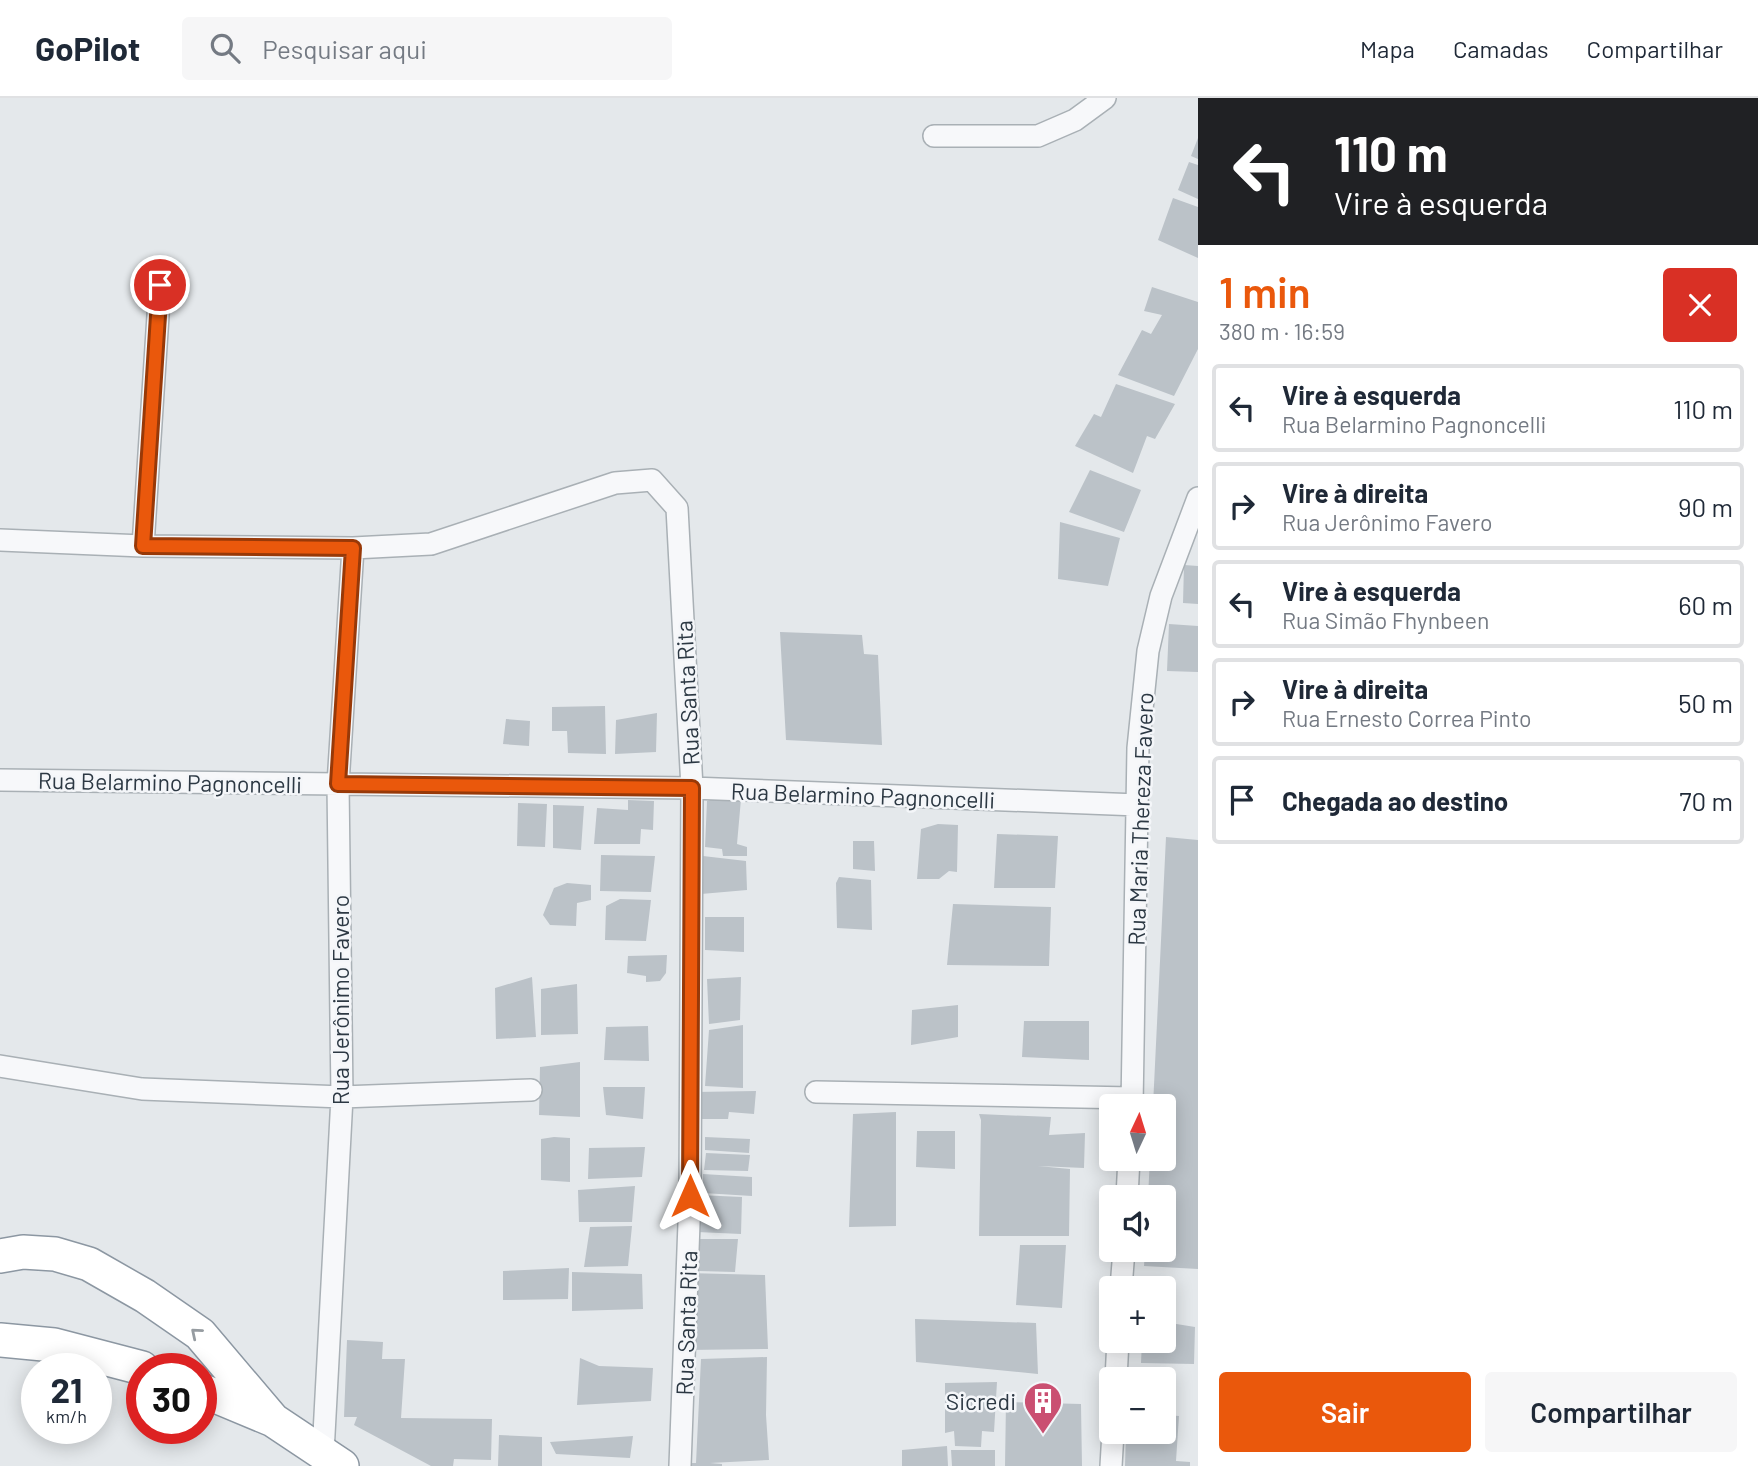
<!DOCTYPE html>
<html lang="pt">
<head>
<meta charset="utf-8">
<style>
	body { margin:0; font-family:Barlow,sans-serif; background:#f6f6f7; color:#1f2937; height:100vh; display:flex; flex-direction:column; font-size:26px; white-space:nowrap }
	* { box-sizing:border-box; margin:0 }
	p { font-size:23px; color:#747a83 }
	.icon { flex:none; width:38px; height:38px; fill:none; stroke:currentColor; stroke-width:2; stroke-linecap:round; stroke-linejoin:round }
	.map { position:relative; flex:1; overflow:hidden }
	.details { display:flex; flex-direction:column; background:#fff; width:560px }
	.details>* { flex:none }
	.banner { background:#202124; color:#fff; overflow:hidden }
	.needle { width:46px; rotate:4deg }
	.tools { position:absolute; left:1099px; top:996px; display:grid; gap:14px }
	.tools a { display:grid; place-items:center; width:77px; height:77px; border-radius:7px; background:#fff; box-shadow:0 4px 18px #0003; font-size:35px }
	.speed { position:absolute; left:21px; top:1255px; display:flex; gap:14px; font-size:35px; font-weight:700; text-align:center }
	.speed>* { display:grid; place-content:center; width:91px; height:91px; border-radius:50%; background:#fff; box-shadow:0 4px 18px #0003; line-height:1 }
	.speed small { font-size:18px; font-weight:400 }
	.speed .limit { border:10px solid #d22; background:#fff; color:#111 }
	.pin { position:absolute; display:grid; place-items:center; width:60px; height:60px; color:#fff; margin:-30px; border:4px solid #fff; border-radius:50%; box-shadow:0 2px 7px #0007 }
	.me { position:absolute; width:77px; margin:-38px; rotate:0deg; stroke-linejoin:round; filter:drop-shadow(0 0 5px #0008) }
	.turn { display:flex; align-items:center; gap:24px; height:147px; padding:0 21px; font-size:32px }
	.turn .icon { width:91px; height:91px; stroke-width:2.5 }
	.turn b { display:block; font-size:49px; line-height:60px }
	.round { display:grid; place-items:center; flex:none; width:74px; height:74px; border-radius:7px; background:#f6f6f7 }
	.headline { display:flex; align-items:center; justify-content:space-between; height:119px; padding:0 21px }
	h1 { font-size:42px; font-weight:600; line-height:52px; color:#ea580c }
	.cta { display:flex; gap:14px; margin-top:auto; padding:14px 21px }
	.cta a { flex:1; height:80px; border-radius:7px; background:#ea580c; color:#fff; font-size:28px; font-weight:600; line-height:80px; text-align:center }
	.cta a+a { background:#f6f6f7; color:#1f2937 }
	ul { padding:0; list-style:none }
	li { display:flex; align-items:center; gap:21px; height:88px; margin:0 14px 10px; padding:0 7px; border:4px solid #e0e1e3; border-radius:7px }
	li div { flex:1 }
	li b { display:block; font-size:26px }
	li em { font-style:normal }
	header { display:flex; align-items:center; gap:42px; box-sizing:border-box; height:98px; padding:0 35px; background:#fff; border-bottom:2px solid #e0e1e3 }
	header strong { font-size:33px }
	nav { display:flex; gap:38px; margin-inline-start:auto; font-size:24px }
	.search { width:490px; height:63px; background:#f6f6f7; display:flex; align-items:center; gap:18px; box-sizing:border-box; padding:0 24px; border-radius:7px; color:#747a83; font-size:26px }
	main { display:flex; flex:1; min-height:0 }
	.map>svg:first-child { display:block }
	.building { fill:#bbc2c8 }
	.lines { fill:none; stroke-linecap:round; stroke-linejoin:round }
	.minor-casing { stroke:#a9b0b5; stroke-width:24 }
	.trunk-casing { stroke:#8c97a2; stroke-width:36 }
	.minor { stroke:#f7f8fa; stroke-width:21 }
	.trunk { stroke:#fff; stroke-width:33 }
	.oneway { stroke:#969ca1 }
	.route-casing { stroke:#983908; stroke-width:18 }
	.route { stroke:#ea580c; stroke-width:12 }
	.labels { text-anchor:middle; dominant-baseline:central; stroke-width:5; stroke-linejoin:round; paint-order:stroke }
	.street-label { font-size:23px; fill:#2c3843; stroke:#f4f6f9 }
	.poi-label { font-size:23px; fill:#2c3843; stroke:#f4f6f9; text-anchor:end }
</style>
</head>
<body>
<header>
<strong>GoPilot</strong>
<div class="search"><svg class="icon" aria-label="search" viewBox="0 0 24 24"><circle cx="10" cy="10" r="6"/><path d="M15 15l6 6"/></svg>Pesquisar aqui</div>
<nav><a>Mapa</a><a>Camadas</a><a>Compartilhar</a></nav>
</header>
<main>
<div class="map">
<svg width="1198" height="1368" viewBox="0 0 1198 1368">
	<rect width="100%" height="100%" fill="#e4e8eb"/>
	<path class="building" d="M1198 40V61L1191 58Z
		M1189 64 1198 67V101L1178 92Z
		M1173 100 1198 109V160L1158 142Z
		M1152 189 1198 204V251L1174 298 1118 277 1142 232 1151 236 1162 217 1144 213Z
		M1116 286 1175 306 1155 341 1147 338 1133 375 1075 348 1094 316 1101 319Z
		M1090 372 1141 392 1124 434 1069 414Z
		M1060 424 1120 440 1108 488 1058 481Z
		M1184 467 1198 468V506L1183 505Z
		M1169 526 1198 528V574L1167 573Z
		M780 534 862 537 864 556 878 557 882 647 786 642Z
		M605 608 606 656 568 655 567 633H552V609Z
		M657 615 656 654 615 656 616 622Z
		M506 621 530 623 529 648 503 646Z
		M721 699 741 701 737 746 747 749V758H723L722 751 705 749 707 703Z
		M628 702 654 703 653 732 641 731 640 746H594L597 710 628 712Z
		M518 705 547 706 545 749 517 748Z
		M553 707 584 708 581 752 553 750Z
		M938 726 958 727 957 774 949 773 939 781H917L921 731Z
		M997 736 1058 738 1055 790H994Z
		M1166 739 1198 742V1171L1144 1168 1145 1152H1164V1099H1148L1150 1060H1164V1008H1153Z
		M853 743H874L875 773 853 771Z
		M601 757 655 758 651 794 600 793Z
		M703 758 746 763 747 792 701 796Z
		M839 779 871 782 872 832 837 830 836 785Z
		M567 785 591 787V802L577 805 576 828 550 827 543 817 554 790Z
		M620 801 651 802 646 843 605 842 606 808Z
		M953 806 1051 809 1049 868 947 867Z
		M705 819H744V854L705 852Z
		M667 857 666 875 660 883 646 884V878L627 875 628 858Z
		M532 879 536 939 496 941 495 890Z
		M741 879 740 922 709 926 707 881Z
		M577 886 578 936 541 937V891Z
		M958 907V939L911 947 912 912Z
		M1024 923H1089V962L1022 959Z
		M743 927V990L705 988 709 932Z
		M648 928 649 963 604 962 606 929Z
		M580 964V1019L539 1017 540 969Z
		M603 989H645L643 1021 606 1017Z
		M756 993 754 1016 729 1014 728 1021H694L695 994Z
		M896 1014V1128L849 1129 853 1016Z
		M979 1016 1051 1019 1049 1037 1085 1035 1084 1070 1038 1068 1070 1071 1069 1138H979L981 1022Z
		M917 1033H955V1071L916 1069Z
		M554 1039 570 1040V1084L541 1082V1041Z
		M705 1039 750 1041 749 1055 705 1052Z
		M645 1049 642 1079 588 1081 589 1050Z
		M706 1055 750 1057 748 1073 704 1072Z
		M703 1076 752 1079V1098L703 1095Z
		M635 1088 632 1124H579L578 1092Z
		M698 1097 742 1099 741 1136 697 1134Z
		M632 1128 628 1168 584 1169 590 1129Z
		M699 1141H738L735 1174 699 1173Z
		M1020 1147H1066L1062 1210 1016 1207Z
		M569 1170 568 1201 503 1202V1173Z
		M572 1174 642 1176 643 1211 572 1213Z
		M687 1175 765 1177 768 1251 688 1252Z
		M915 1221 1036 1225 1038 1276 916 1264Z
		M1164 1224 1195 1229 1194 1266 1141 1265 1142 1242H1164Z
		M347 1242 383 1244 382 1261H405L401 1320 492 1321 491 1362 454 1361 453 1368H431L354 1327 357 1319H344Z
		M767 1259 766 1317 769 1362 710 1365 722 1366V1368H691V1365H696L701 1261Z
		M580 1260 599 1268 653 1270 651 1303 577 1307Z
		M997 1284 994 1334 982 1333 981 1349 955 1348 954 1333 945 1335V1285Z
		M1006 1304 1081 1306 1082 1368H1005Z
		M1164 1317 1179 1318 1176 1363 1190 1364V1368H1125L1126 1334H1164Z
		M499 1337 542 1339V1368H498Z
		M633 1338 630 1360 556 1356 550 1344Z
		M947 1348 948 1368H902V1352Z
		M951 1352H995V1368H952Z"/>
	<g class="lines">
		<g class="minor-casing">
			<path id="minor" d="M934 38H1038L1075 22 1105 0
				M0 442 143 448 353 450 431 446 615 385 652 382 677 410 692 690 690 1098 680 1368
				M143 448 160 187
				M0 682 692 690 1138 707
				M0 968 142 991 342 999 531 992
				M816 994 1132 1000
				M1132 1008 1138 650 1148 553 1161 498 1198 400
				M1127 1099 1129 1060
				M1121 1190 1124 1152
				M1116 1281 1118 1242
				M323 1355 342 999 338 686 353 450
				M1111 1368 1113 1334"/>
		</g>
		<g class="trunk-casing">
			<path id="trunk" d="M0 1158 23 1154 55 1156 89 1166 145 1198 200 1236 273 1322
				M0 1242 54 1247 142 1270
				M201 1292 273 1322 342 1368"/>
		</g>
		<use href="#minor" class="minor"/>
		<use href="#trunk" class="trunk"/>
	</g>
	<defs><path id="oneway-chevron" d="M-2-3.5L2.5 0L-2 3.5" fill="none" stroke-width="1.6" stroke-linecap="round" stroke-linejoin="round" transform="scale(1.75)"/></defs>
	<use class="oneway" href="#oneway-chevron" transform="translate(196 1235) rotate(-140)"/>
	<g class="lines">
		<g class="route-casing">
			<path id="route" d="M160 187 143 448 353 450 338 686 692 690 690 1098"/>
		</g>
		<use href="#route" class="route"/>
	</g>
	<defs>
		<g id="building-pin" transform="scale(2.0125)"><path d="M0 17L-7.5 6A9.5 9.5 0 1 1 7.5 6Z" fill="#ca4f71" stroke="#f4f6f9"/><path d="M-4-6H4V6H1V3H-1V6H-4ZM-2.5-4.3h1.7v1.8h-1.7ZM.8-4.3h1.7v1.8H.8ZM-2.5-1h1.7V.8h-1.7ZM.8-1h1.7V.8H.8Z" fill="#fff"/></g>
	</defs>
	<g fill-rule="evenodd">
		<use href="#building-pin" x="1043" y="1303"/>
	</g>
	<g class="labels">
		<g class="street-label">
			<text transform="translate(687 595) rotate(-93)">Rua Santa Rita</text>
			<text transform="translate(170 684) rotate(1)">Rua Belarmino Pagnoncelli</text>
			<text transform="translate(863 697) rotate(2)">Rua Belarmino Pagnoncelli</text>
			<text transform="translate(1140 721) rotate(-88)">Rua Maria Thereza Favero</text>
			<text transform="translate(340 902) rotate(-90)">Rua Jerônimo Favero</text>
			<text transform="translate(686 1225) rotate(-88)">Rua Santa Rita</text>
		</g>
		<g class="poi-label">
			<text x="1016" y="1303">Sicredi</text>
		</g>
	</g>
</svg>
<div class="tools">
<a><svg class="needle" viewBox="-14 -14 28 28"><path d="M0-13l5 13h-10z" fill="#e53935"/><path d="M0 13l5-13h-10z" fill="#747a83"/></svg></a>
<a><svg class="icon" aria-label="sound" viewBox="0 0 24 24"><path d="M4 9h4l5-4v14l-5-4H4zM17 9q2 3 0 6"/></svg></a>
<a>+</a>
<a>−</a>
</div>
<div class="speed"><div>21<small>km/h</small></div><div class="limit">30</div></div>
<div class="pin" style="left:160px;top:187px;background:#d93025"><svg class="icon" aria-label="arrive" viewBox="0 0 24 24"><path d="M6 21V4h12l-3 4 3 4H6"/></svg></div>
<svg class="me" style="left:690px;top:1098px" viewBox="-20 -20 40 40"><path d="M0-17L14 15 0 8-14 15z" fill="#ea580c" stroke="#fff" stroke-width="4"/></svg>
</div>
<section class="details">
<div class="banner">
<div class="turn"><svg class="icon" aria-label="left" viewBox="0 0 24 24"><path d="M17 20v-9H6M10 6l-5 5 5 5"/></svg><div><b>110 m</b>Vire à esquerda</div></div>
</div>
<div class="headline"><div><h1>1 min</h1><p>380 m · 16:59</p></div><a class="round" style="background:#d93025;color:#fff"><svg class="icon" aria-label="close" viewBox="0 0 24 24"><path d="M6 6l12 12M18 6L6 18"/></svg></a></div>
<ul>
<li><svg class="icon" aria-label="left" viewBox="0 0 24 24"><path d="M17 20v-9H6M10 6l-5 5 5 5"/></svg><div><b>Vire à esquerda</b><p>Rua Belarmino Pagnoncelli</p></div><em>110 m</em></li>
<li><svg class="icon" aria-label="right" viewBox="0 0 24 24"><path d="M7 20v-9h11M14 6l5 5-5 5"/></svg><div><b>Vire à direita</b><p>Rua Jerônimo Favero</p></div><em>90 m</em></li>
<li><svg class="icon" aria-label="left" viewBox="0 0 24 24"><path d="M17 20v-9H6M10 6l-5 5 5 5"/></svg><div><b>Vire à esquerda</b><p>Rua Simão Fhynbeen</p></div><em>60 m</em></li>
<li><svg class="icon" aria-label="right" viewBox="0 0 24 24"><path d="M7 20v-9h11M14 6l5 5-5 5"/></svg><div><b>Vire à direita</b><p>Rua Ernesto Correa Pinto</p></div><em>50 m</em></li>
<li><svg class="icon" aria-label="arrive" viewBox="0 0 24 24"><path d="M6 21V4h12l-3 4 3 4H6"/></svg><div><b>Chegada ao destino</b></div><em>70 m</em></li>
</ul>
<div class="cta"><a>Sair</a><a>Compartilhar</a></div>
</section>
</main>
</body>
</html>
